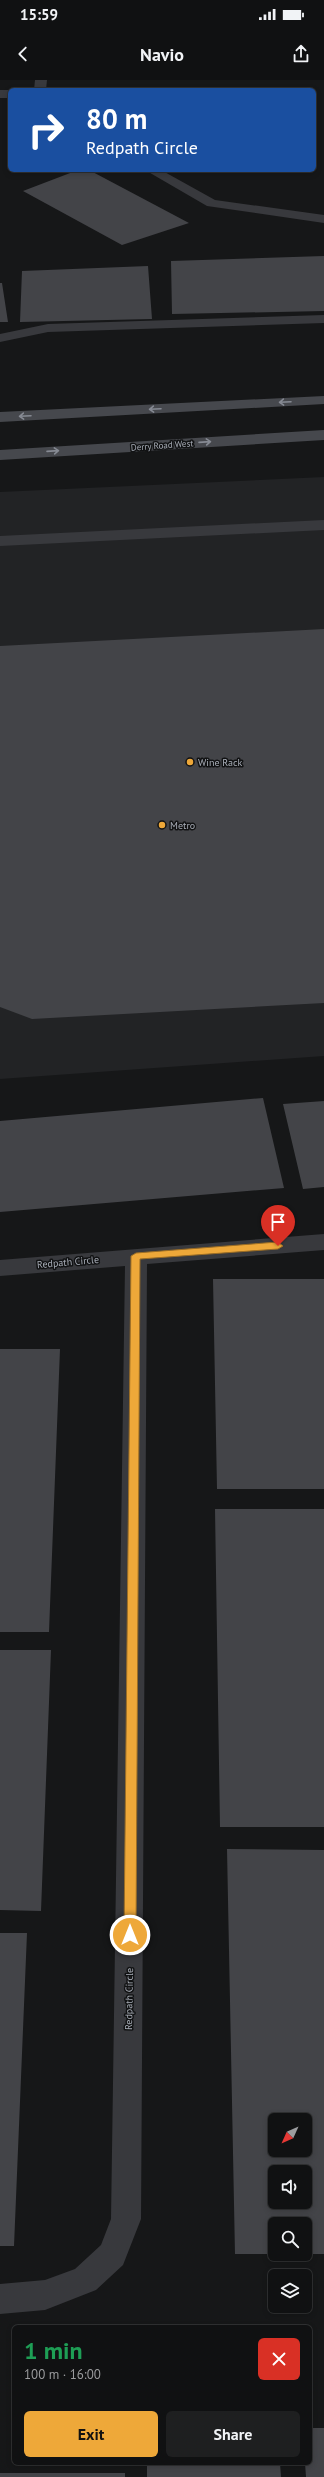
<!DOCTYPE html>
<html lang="en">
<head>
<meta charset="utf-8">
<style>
	body { margin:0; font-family:"PT Sans",sans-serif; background:#1e1f20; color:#f1f3f6; height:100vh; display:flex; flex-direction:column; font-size:15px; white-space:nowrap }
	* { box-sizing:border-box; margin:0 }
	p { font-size:13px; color:#9c9d9f }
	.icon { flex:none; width:22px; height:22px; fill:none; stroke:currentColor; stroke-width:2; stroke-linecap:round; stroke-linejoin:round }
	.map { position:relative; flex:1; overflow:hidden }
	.drawer { position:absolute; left:12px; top:2245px; width:300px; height:140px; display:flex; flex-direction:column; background:#101112; border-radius:6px; box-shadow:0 2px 6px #0003,0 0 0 1px #303132 }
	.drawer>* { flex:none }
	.guide { position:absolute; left:8px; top:8px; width:308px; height:84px; border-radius:6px; box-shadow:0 2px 6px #0003,0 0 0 1px #303132; background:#1a4fa0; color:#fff; overflow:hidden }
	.needle { width:26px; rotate:225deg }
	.fabs { position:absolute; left:268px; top:2033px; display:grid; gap:8px }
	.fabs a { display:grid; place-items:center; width:44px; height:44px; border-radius:6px; background:#101112; box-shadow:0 2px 6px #0003,0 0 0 1px #303132; font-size:20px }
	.pin { position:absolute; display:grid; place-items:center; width:34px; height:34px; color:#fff; margin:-41px -17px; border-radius:50% 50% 50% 0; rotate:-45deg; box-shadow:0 0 4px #0007 }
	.pin .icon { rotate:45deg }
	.me { position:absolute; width:44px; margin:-22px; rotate:0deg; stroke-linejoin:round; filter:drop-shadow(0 0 3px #0008) }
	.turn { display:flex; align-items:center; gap:14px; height:84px; padding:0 12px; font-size:18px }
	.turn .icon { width:52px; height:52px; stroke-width:2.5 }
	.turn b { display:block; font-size:28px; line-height:34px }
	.round { display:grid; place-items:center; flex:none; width:42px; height:42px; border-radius:6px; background:#1e1f20 }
	.summary { display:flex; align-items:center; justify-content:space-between; height:68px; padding:0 12px }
	h1 { font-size:24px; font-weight:800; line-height:30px; color:#1e9e55 }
	.action { display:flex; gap:8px; margin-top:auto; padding:8px 12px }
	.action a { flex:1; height:46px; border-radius:6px; background:#eea839; color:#111; font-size:16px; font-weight:800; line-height:46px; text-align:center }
	.action a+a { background:#1e1f20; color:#f1f3f6 }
	.status { display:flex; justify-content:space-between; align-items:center; height:28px; padding:0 20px; background:#101112; direction:ltr }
	.status svg { height:11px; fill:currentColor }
	header { display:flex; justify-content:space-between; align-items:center; height:52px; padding:0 12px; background:#101112; font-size:18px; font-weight:800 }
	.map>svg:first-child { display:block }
	.built { fill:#222325 }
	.building { fill:#434448; fill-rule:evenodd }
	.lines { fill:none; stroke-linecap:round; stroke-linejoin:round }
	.service { fill:#38393d; fill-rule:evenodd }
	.minor { fill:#38393d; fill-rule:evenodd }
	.secondary { fill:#46484d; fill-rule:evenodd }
	.oneway { stroke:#868a93 }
	.route { fill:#eea839; stroke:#9b6d25 }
	.poi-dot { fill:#eea839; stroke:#111213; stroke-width:1.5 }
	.labels { text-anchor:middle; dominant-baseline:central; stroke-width:3; stroke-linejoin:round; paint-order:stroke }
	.far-street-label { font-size:9px; fill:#a9aeb8; stroke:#111213 }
	.poi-label { font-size:10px; fill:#a9aeb8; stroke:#111213; text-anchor:start }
	.street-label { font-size:10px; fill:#a9aeb8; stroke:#111213 }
</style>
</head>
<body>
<div class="status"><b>15:59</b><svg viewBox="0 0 49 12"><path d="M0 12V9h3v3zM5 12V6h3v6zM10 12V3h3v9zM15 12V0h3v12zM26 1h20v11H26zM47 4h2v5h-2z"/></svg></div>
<header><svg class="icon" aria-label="back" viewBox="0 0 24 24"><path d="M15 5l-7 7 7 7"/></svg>Navio<svg class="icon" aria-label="share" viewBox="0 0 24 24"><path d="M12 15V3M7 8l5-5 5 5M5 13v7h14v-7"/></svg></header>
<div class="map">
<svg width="324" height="2397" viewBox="0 0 324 2397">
	<rect width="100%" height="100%" fill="#161718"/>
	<path class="built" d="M324 397V976L0 999V412Z"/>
	<path class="building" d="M78 90H89L189 143 122 165 23 111Z
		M324 176V231L172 234 171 181Z
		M148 186 152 239 20 242 22 191Z
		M0 203H2L8 242H0Z
		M324 549V923L32 939 0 927V566Z
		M263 1018 284 1108 0 1132V1041Z
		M324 1021V1107L303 1109 283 1024Z
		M213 1199H324V1409H217Z
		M0 1269H60L49 1552H0Z
		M215 1429H324V1747H220Z
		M0 1570H51L41 1831 0 1830Z
		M227 1769 324 1770V2174H305V2144H275V2174H235ZM275 2040H305V2070H275ZM275 2092H305V2122H275Z
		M0 1853H27L14 2166H0Z
		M310 2348H324V2397H306L305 2383H310Z
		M147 2383H280L281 2397H147Z
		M0 2393H125V2397H0Z"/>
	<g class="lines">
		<path class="service" d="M35 0H47L46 10H34Z
			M0 10H10V18H0Z
			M145 90H161L215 120 324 135V143L207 126Z
			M324 235V243L48 252 0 262V254L48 244Z
			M324 440V450L0 466V456Z"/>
		<path class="minor" d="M324 1154V1170L147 1184 141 2139 123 2185 96 2210 45 2230 0 2234V2204L45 2200 75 2189 101 2165 111 2139 125 1186 0 1196V1180Z"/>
		<path class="secondary" d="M324 316V324L0 342V332Z
			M324 350V360L0 380V370Z"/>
	</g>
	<defs><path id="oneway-shaft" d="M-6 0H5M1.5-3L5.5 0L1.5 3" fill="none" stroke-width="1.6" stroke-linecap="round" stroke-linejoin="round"/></defs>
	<g class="oneway">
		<use href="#oneway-shaft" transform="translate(285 322) rotate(177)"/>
		<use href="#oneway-shaft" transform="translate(155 329) rotate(177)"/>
		<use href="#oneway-shaft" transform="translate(25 336) rotate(177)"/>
		<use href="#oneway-shaft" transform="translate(205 362) rotate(-4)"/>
		<use href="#oneway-shaft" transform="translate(53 371) rotate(-4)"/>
	</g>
	<path class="route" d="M278 1162 283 1166 278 1169 140 1179 136 1855 130 1860 124 1855 131 1176 136 1173Z"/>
	<g class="poi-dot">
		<circle cx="190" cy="682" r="4"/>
		<circle cx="162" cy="745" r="4"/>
	</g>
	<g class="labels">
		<g class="far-street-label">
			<text transform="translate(162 365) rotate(-4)">Derry Road West</text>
		</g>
		<g class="poi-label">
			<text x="198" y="682">Wine Rack</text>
			<text x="170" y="745">Metro</text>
		</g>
		<g class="street-label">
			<text transform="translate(68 1182) rotate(-5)">Redpath Circle</text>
			<text transform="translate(129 1919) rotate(-89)">Redpath Circle</text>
		</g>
	</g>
</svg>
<div class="fabs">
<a><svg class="needle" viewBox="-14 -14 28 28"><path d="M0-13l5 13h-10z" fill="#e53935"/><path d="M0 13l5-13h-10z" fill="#9c9d9f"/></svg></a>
<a><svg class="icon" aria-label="sound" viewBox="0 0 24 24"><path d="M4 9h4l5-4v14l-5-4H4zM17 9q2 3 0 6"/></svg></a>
<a><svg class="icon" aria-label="search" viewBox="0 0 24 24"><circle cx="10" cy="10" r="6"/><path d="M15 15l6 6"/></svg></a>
<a><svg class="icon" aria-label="layers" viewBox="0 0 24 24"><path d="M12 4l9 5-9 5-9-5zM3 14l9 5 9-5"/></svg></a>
</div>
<div class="pin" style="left:278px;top:1166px;background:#d93025"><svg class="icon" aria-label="arrive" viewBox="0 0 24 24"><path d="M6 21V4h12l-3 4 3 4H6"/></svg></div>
<svg class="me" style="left:130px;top:1855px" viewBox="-20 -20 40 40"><circle r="17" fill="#eea839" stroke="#fff" stroke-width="3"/><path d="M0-11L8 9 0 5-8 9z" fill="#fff"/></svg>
<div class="guide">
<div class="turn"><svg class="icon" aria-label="right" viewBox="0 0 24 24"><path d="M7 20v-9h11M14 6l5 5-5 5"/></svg><div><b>80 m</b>Redpath Circle</div></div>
</div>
<section class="drawer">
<div class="summary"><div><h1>1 min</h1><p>100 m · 16:00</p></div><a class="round" style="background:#d93025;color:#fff"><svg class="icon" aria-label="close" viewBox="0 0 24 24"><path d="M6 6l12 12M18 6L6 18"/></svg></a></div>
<div class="action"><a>Exit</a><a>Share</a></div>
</section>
</div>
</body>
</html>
